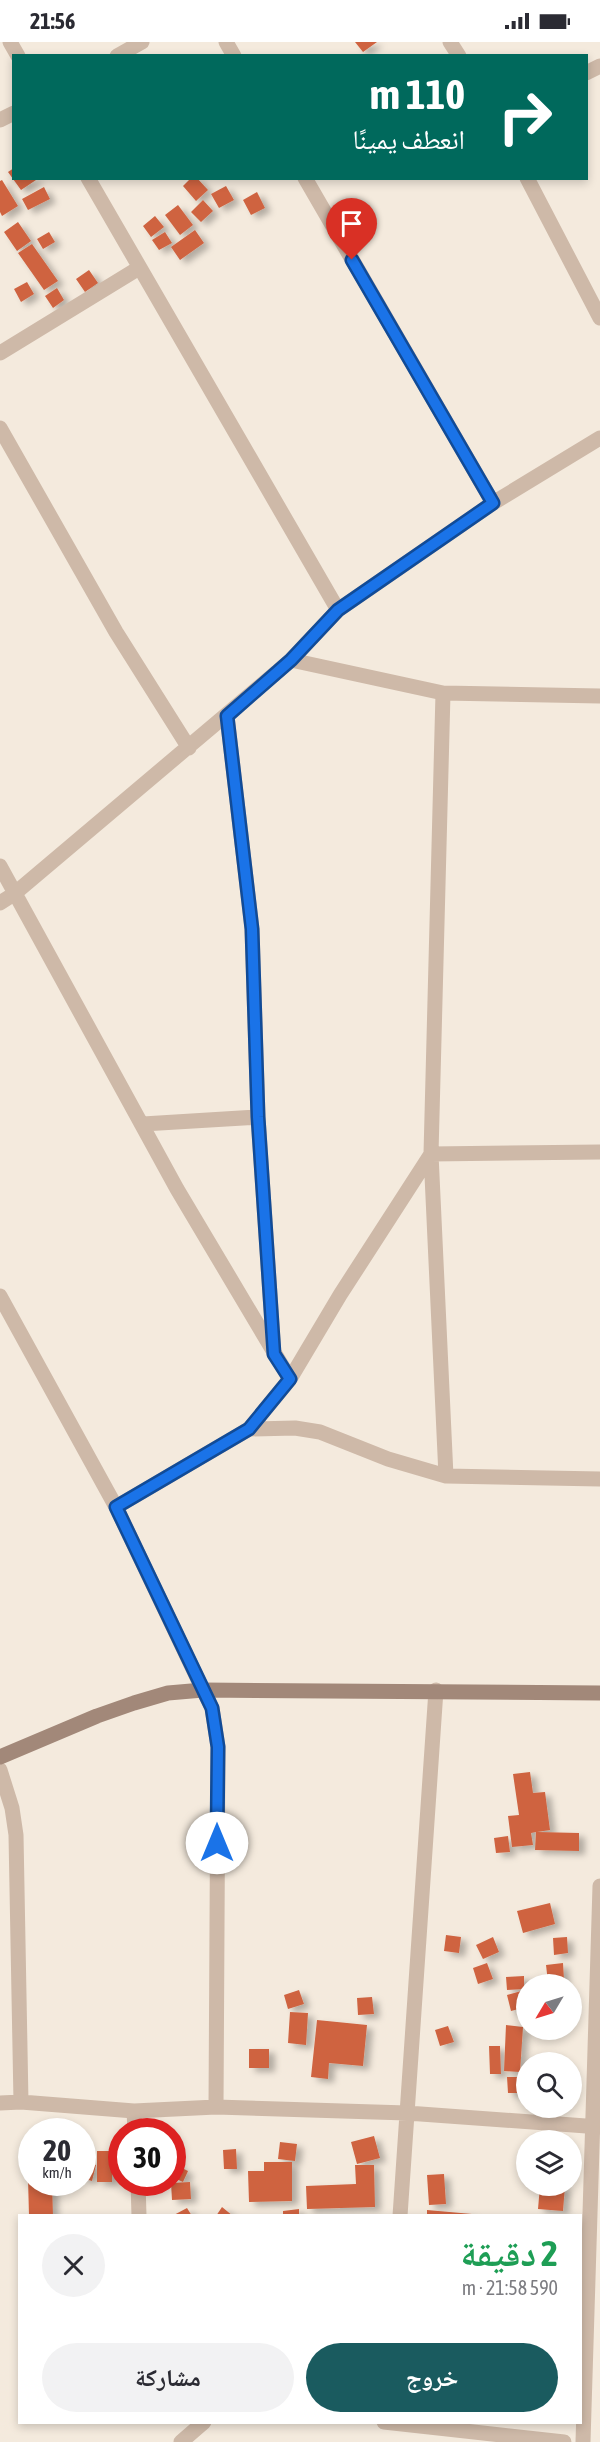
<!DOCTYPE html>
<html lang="ar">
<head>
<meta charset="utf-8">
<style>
	body { margin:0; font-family:"Asap Condensed","Noto Naskh Arabic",sans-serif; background:#f2f2f3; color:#2b2b33; direction:rtl; height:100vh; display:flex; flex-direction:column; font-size:22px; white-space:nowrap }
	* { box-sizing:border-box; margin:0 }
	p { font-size:20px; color:#7c7c81 }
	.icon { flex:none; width:33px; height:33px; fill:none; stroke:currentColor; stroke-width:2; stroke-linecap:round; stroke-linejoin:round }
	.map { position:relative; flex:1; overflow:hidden; direction:ltr }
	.drawer { position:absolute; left:18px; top:2172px; width:564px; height:210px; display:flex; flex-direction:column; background:#fff; border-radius:0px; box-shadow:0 3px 9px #0003; direction:rtl }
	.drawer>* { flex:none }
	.hud { position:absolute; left:12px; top:12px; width:576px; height:126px; border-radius:0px; box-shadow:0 3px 9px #0003; direction:rtl; background:#00695c; color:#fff; overflow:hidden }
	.needle { width:39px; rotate:232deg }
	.tools { position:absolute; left:516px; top:1932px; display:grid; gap:12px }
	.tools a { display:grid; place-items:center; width:66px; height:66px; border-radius:50%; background:#fff; box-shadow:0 3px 9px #0003; font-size:30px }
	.speed { position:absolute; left:18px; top:2076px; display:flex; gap:12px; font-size:30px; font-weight:700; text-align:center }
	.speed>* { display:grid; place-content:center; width:78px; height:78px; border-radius:50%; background:#fff; box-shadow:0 3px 9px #0003; line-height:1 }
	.speed small { font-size:15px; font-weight:400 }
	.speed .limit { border:9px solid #d22; background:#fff; color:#111 }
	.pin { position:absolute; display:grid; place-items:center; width:51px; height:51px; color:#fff; margin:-62px -26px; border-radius:50% 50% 50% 0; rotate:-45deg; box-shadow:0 0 6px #0007 }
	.pin .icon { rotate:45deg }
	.me { position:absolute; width:66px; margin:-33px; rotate:0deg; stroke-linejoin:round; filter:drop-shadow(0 0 4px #0008) }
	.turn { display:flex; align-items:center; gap:21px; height:126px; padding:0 24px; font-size:27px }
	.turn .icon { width:78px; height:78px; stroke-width:2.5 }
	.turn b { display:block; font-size:42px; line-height:51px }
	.round { display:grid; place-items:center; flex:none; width:63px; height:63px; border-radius:32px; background:#f2f2f3 }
	.head { display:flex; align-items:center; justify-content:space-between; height:102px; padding:0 24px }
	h1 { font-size:36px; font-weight:700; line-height:45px; color:#1e9e55 }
	.action { display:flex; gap:12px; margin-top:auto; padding:12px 24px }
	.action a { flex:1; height:69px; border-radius:36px; background:#1a5b5f; color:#fff; font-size:24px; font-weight:700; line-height:69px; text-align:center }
	.action a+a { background:#f2f2f3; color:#2b2b33 }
	.status { display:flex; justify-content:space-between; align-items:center; height:42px; padding:0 30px; background:#fff; direction:ltr }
	.status svg { height:16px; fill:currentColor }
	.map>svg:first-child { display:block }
	.building { fill:#cf6340; filter:url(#shadow) }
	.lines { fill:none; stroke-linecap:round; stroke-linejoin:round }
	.minor { stroke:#ceb9a8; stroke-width:15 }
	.tertiary { stroke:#ceb9a8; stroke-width:15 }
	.secondary { stroke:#a28879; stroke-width:15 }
	.route-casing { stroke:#114b97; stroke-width:15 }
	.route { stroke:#1a73e8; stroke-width:10 }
</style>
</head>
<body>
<div class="status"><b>21:56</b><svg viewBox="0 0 49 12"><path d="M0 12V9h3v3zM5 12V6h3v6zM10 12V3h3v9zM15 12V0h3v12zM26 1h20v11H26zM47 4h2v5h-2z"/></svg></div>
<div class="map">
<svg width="600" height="2400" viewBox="0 0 600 2400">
	<defs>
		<filter id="shadow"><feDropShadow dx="6" dy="4" stdDeviation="3" flood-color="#0004"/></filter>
	</defs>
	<rect width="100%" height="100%" fill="#f4eadd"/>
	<path class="building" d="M355 0H377L363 10Z
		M14 126V136H39L21 148 8 130Z
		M191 136H197L208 148 196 159 183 144Z
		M2 138 18 164 2 174 0 170V139Z
		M226 144 234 158 219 166 211 152Z
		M44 145 50 157 28 168 22 157Z
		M257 150 265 166 251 173 243 158Z
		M203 158 213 169 201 180 191 170Z
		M178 163 193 183 180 193 165 173Z
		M155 174 164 185 151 195 143 184Z
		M18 180 31 199 17 209 4 190Z
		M195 188 204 201 180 218 171 205Z
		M49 190 55 200 43 207 37 197Z
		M165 190 172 201 159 208 152 198Z
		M32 202 58 239 44 248 18 211Z
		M89 228 98 241 85 250 76 237Z
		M27 240 34 252 21 260 14 247Z
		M57 246 64 258 53 266 45 254Z
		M530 1730 533 1751 545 1750 550 1788 537 1790 579 1791V1809L535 1808 536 1790 531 1791 533 1803 512 1805 508 1774 519 1773 513 1732Z
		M508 1794 510 1810 496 1811 494 1796Z
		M550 1861 555 1882 523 1891 517 1869Z
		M446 1893 461 1895 459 1911 444 1909Z
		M493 1895 499 1910 483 1917 476 1903Z
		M567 1895 568 1911 554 1913 553 1896Z
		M487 1921 493 1937 478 1942 473 1926Z
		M563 1921 564 1938 548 1940 546 1923Z
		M524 1934V1947L507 1948 506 1935Z
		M299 1948 304 1962 288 1967 284 1953Z
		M525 1948 526 1965 511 1969 507 1953Z
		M372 1955 374 1972 358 1973 357 1956Z
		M290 1970 308 1971 306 2003 288 2001Z
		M317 1978 367 1983 363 2024 329 2021 328 2037 311 2035Z
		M506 1983 523 1985 520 2030 504 2029Z
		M448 1984 454 2000 440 2004 435 1988Z
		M489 2004H500L501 2032H490Z
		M249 2007H269V2026H249Z
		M540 2013H556V2020H540Z
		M507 2035H525V2051H508Z
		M374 2094 380 2116 357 2122 351 2100Z
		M27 2098H32V2140H52L53 2174H29Z
		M280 2100 297 2102 295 2119 278 2117Z
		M236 2107 237 2127H224L223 2108Z
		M97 2109H112V2140H97Z
		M82 2118 96 2123 92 2139 82 2136Z
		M264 2120H292V2159L249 2160 248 2129H264Z
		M172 2121 188 2129 183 2140 172 2135Z
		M523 2122 526 2123V2137L520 2136Z
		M355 2123H374L375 2165 307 2167 306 2144 356 2142Z
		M444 2132 446 2162 429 2163 427 2133Z
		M190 2140 191 2157 172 2158 171 2141Z
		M540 2144H565L563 2169 538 2167Z
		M222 2165 233 2174H216Z
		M187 2166 192 2174H172Z
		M299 2167V2174H283V2169Z
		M427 2168 472 2172V2174H427Z"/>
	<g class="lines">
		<path class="minor" d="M10 0 18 14
			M226 0 234 14
			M450 0 459 14
			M117 14 142 0
			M586 31 600 24
			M0 78 14 71
			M88 136 338 568
			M305 136 493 461
			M527 136 600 276
			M0 311 139 226
			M0 386 116 590 189 706
			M291 618 443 651 600 654
			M443 651 431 1112 446 1434
			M227 674 252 887 258 1075 274 1312
			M0 824 177 1147 290 1337
			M0 861 14 852 291 618 338 568 493 461 600 396
			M143 1082 258 1075
			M249 1387 295 1386 320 1390 388 1417 446 1434 600 1437
			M116 1465 249 1387 290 1337 340 1253 431 1112 600 1110
			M203 1648 212 1666 218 1705 216 2065
			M0 1728 12 1766 16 1793 21 2060
			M0 2061 21 2060 134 2069 216 2065 407 2071 600 2085
			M134 2069 135 2090
			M138 2140 139 2174
			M400 2174 436 1648
			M384 2380 564 2400
			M181 2400 204 2380
			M583 2400 600 1844"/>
		<path class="tertiary" d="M0 1254 116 1465 203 1648"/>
		<path class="secondary" d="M0 1715 97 1674 134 1661 168 1651 203 1648 600 1651"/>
	</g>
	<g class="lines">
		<g class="route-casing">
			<path id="route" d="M217 1801 218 1705 212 1666 116 1465 249 1387 290 1337 274 1312 258 1075 252 887 227 674 291 618 338 568 493 461 352 218"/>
		</g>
		<use href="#route" class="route"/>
	</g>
</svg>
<div class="tools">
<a><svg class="needle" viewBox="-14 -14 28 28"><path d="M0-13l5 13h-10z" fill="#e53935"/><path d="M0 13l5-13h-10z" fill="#7c7c81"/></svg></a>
<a><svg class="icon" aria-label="search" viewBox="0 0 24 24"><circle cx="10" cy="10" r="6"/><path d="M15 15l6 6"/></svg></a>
<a><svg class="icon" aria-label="layers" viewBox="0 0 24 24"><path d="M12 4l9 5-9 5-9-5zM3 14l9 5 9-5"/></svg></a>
</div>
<div class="speed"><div>20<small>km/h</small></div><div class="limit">30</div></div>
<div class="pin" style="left:352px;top:218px;background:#d93025"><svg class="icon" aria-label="arrive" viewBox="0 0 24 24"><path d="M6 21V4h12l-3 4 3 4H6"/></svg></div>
<svg class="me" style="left:217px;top:1801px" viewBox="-20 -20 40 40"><circle r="19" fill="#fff"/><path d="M0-13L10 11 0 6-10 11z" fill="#1a73e8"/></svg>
<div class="hud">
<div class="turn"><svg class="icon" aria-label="right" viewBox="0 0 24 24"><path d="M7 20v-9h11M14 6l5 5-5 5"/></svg><div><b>110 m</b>انعطف يمينًا</div></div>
</div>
<section class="drawer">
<div class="head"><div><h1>2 دقيقة</h1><p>590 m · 21:58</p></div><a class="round"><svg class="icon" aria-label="close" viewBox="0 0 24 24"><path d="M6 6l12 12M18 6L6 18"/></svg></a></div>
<div class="action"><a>خروج</a><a>مشاركة</a></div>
</section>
</div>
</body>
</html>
